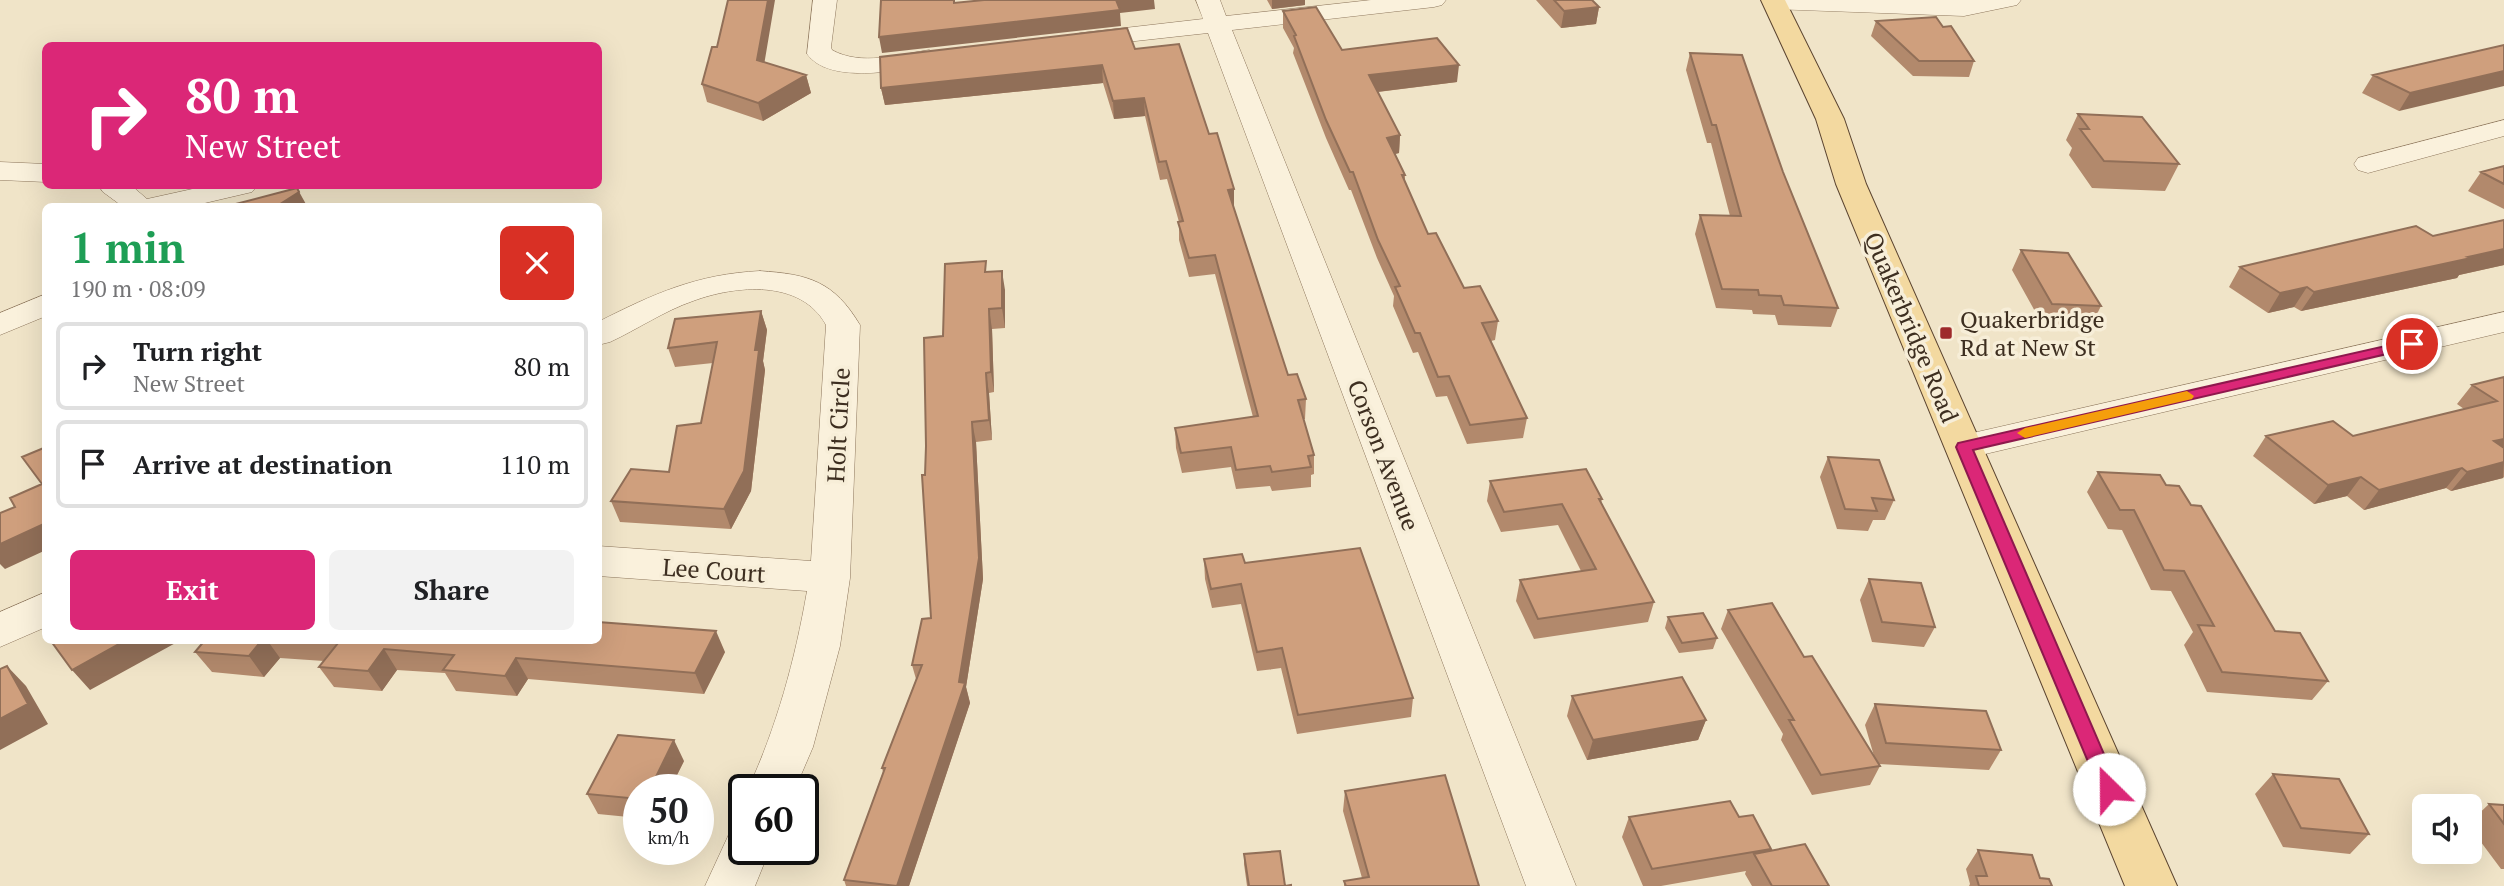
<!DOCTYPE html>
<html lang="en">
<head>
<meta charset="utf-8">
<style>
	body { margin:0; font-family:"PT Serif",serif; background:#f2f2f2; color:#202124; height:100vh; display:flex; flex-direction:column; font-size:26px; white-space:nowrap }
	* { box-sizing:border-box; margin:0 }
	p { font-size:23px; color:#757577 }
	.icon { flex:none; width:38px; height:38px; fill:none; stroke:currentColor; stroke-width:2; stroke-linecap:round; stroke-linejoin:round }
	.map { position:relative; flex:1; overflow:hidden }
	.sheet { position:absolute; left:42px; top:203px; width:560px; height:441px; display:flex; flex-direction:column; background:#fff; border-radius:10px; box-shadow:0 7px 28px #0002 }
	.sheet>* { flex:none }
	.hud { position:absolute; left:42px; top:42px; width:560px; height:147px; border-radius:10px; box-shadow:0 7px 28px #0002; background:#db2777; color:#fff; overflow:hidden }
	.buttons { position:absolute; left:2412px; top:794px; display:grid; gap:14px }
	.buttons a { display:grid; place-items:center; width:70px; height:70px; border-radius:10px; background:#fff; box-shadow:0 7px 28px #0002; font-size:35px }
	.speed { position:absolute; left:623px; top:774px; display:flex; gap:14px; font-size:35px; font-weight:700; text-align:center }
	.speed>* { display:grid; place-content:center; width:91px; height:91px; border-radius:50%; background:#fff; box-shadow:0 7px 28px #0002; line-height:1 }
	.speed small { font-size:18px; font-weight:400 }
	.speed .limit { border:4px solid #111; border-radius:10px; background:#fff; color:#111 }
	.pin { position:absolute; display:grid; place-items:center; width:60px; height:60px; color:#fff; margin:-30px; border:4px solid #fff; border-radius:50%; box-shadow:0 2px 7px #0007 }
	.me { position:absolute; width:77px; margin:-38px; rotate:337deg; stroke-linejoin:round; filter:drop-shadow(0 0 5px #0008) }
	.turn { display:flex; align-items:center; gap:24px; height:147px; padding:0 28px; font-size:32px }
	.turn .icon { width:91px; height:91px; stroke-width:2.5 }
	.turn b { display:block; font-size:49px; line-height:60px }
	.round { display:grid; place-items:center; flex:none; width:74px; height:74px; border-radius:10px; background:#f2f2f2 }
	.headline { display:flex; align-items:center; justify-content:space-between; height:119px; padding:0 28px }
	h1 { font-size:42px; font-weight:700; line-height:52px; color:#1e9e55 }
	.button { display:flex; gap:14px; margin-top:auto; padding:14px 28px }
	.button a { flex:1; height:80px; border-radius:10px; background:#db2777; color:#fff; font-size:28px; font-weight:700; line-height:80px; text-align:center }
	.button a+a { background:#f2f2f2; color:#202124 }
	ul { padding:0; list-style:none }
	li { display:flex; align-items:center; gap:21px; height:88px; margin:0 14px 10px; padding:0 14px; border:4px solid #e0e0e0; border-radius:10px }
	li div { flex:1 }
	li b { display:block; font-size:26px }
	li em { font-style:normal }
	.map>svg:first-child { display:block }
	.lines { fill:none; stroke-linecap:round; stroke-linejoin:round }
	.minor-casing { stroke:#8d765c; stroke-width:1 }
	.primary-casing { stroke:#5b4430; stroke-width:2 }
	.minor { fill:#faf1dc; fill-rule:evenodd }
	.primary { fill:#f3d9a0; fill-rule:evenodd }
	.wall { fill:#b2896c }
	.shaded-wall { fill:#916f58 }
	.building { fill:#cf9f7d; stroke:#916f58; stroke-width:2 }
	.route { fill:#db2777; stroke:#8e194d; stroke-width:2 }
	.slow { fill:#f59e0b }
	.poi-dot { fill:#9e2a2b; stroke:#f7eed8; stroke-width:2.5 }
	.labels { text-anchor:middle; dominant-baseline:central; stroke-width:7; stroke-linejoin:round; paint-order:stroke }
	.poi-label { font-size:24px; fill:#3d2e20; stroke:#f7eed8; text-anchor:start }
	.street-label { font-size:24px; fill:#3d2e20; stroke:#f7eed8 }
</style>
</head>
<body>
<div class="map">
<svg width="2504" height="886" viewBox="0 0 2504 886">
	<rect width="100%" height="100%" fill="#f0e4c8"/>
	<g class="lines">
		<g class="minor-casing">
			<path id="minor" d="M813 0H837L831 47 832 50C861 66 898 55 929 50L938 53 942 58 938 63 929 66C898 70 829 85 807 54Z
				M1196 0H1220L1226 16 1371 0H1446L1442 5 1434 7 1232 30 1576 886H1526L1208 33 1081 47 1072 45 1069 40 1072 35 1081 33 1203 19Z
				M1764 0H2021L2017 5 1964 16 1774 9 1766 7Z
				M2504 120V136L2368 173 2358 170 2354 164 2358 158Z
				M0 162 46 164V182L0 180Z
				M99 186H132L147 199 206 186H257L252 192 192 206H122L103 192Z
				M760 271C808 274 834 281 860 325L850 578 840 646 813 747 795 789H748C777 726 795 660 807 591L598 576V546L811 561 826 325C801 279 736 285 693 301 664 311 638 329 610 342L598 345V322C653 294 697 274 760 271Z
				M46 294V316L0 335V313Z
				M2504 312V332L1964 459 1951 456 1946 447 1951 438 1964 435Z
				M46 592V627L0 647V612Z
				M744 828V849H770L755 886H705L729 834Z"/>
		</g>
		<g class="primary-casing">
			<path id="primary" d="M1761 0H1785L1844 119 1866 184 2177 886H2125L1836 184 1816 119Z"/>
		</g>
		<use href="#minor" class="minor"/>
		<use href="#primary" class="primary"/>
	</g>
	<path class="wall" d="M1267 0H1305V5L1272 9Z
		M1536 0H1592L1599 7 1596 24 1561 28Z
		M1283 11 1342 50 1457 82 1378 92 1400 135 1399 153 1395 154 1405 175V182L1428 234 1464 288 1498 321 1495 340 1491 341 1527 418 1523 438 1467 444 1447 396 1436 397 1418 352 1413 353 1393 306 1394 296 1377 258 1351 190H1349L1326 138 1293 53 1294 48 1283 28Z
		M1876 21 1943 27 1974 61 1969 77 1913 76 1871 36Z
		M2504 45 2399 111 2362 93 2373 75Z
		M1135 49 1234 208 1288 375 1306 399 1305 419H1303L1314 455V474L1311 475V487L1272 491 1270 486 1236 489 1231 467 1182 473 1176 448 1175 428 1253 417 1215 274 1189 277 1179 240V222L1167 179 1160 180 1145 116 1114 119 1103 83 885 105 881 88Z
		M1690 53 1783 172 1838 308 1831 327 1778 325 1775 315 1753 314 1752 310 1716 308 1695 234 1700 215 1730 216 1711 143H1707L1686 70Z
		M764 62 806 75 811 93 763 121 707 102 702 84Z
		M2078 114 2179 164 2165 191 2092 188 2069 155 2072 148 2066 140Z
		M2504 166V209L2468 191 2481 172Z
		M2504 220V265L2459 275 2457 278 2301 311 2294 307 2268 313 2229 287 2240 267 2433 236Z
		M2021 250 2101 306 2091 326 2042 324 2012 270Z
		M987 272 1005 290V328L992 329 994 392 989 393 992 440 976 442 983 579 966 687 970 703 909 886H846L844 880 883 772 882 768 916 679 912 665 931 618 943 336Z
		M761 311 767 330 763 361 765 370 751 491 731 529 620 522 611 501 669 472 701 423 713 363 675 367 668 348Z
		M2504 377V477L2503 478 2451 491 2446 488 2364 510 2347 496 2314 504 2253 456 2266 436H2353L2464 409 2457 404 2472 385Z
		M1828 457 1894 500 1885 520H1873L1868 531 1837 529 1820 477Z
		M2098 472 2166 485 2275 631 2328 681 2312 700 2207 692 2184 645 2193 632 2171 591 2151 590 2122 530 2108 529 2087 492Z
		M1490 481 1602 499 1601 503 1654 602 1648 622 1534 639 1516 601 1520 580 1581 571 1558 525 1501 532 1487 501Z
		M1204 559 1245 563 1413 698 1411 717 1297 734 1281 668 1257 671 1241 604 1212 608 1205 579Z
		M1869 579 1935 627 1924 647 1872 642 1860 600Z
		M1728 610 1804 657 1874 756 1865 725 1875 704 2001 750 1989 770 1879 764 1880 766 1870 785 1812 795 1781 740 1783 734 1721 629Z
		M1668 617 1717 638 1713 649 1679 653 1665 628Z
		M205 640H598L725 652 704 694 528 679 517 696 456 691 445 673 397 670 382 691 334 687 319 667 324 661 280 658 264 677 212 672 195 652Z
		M1572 696 1706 720 1698 740 1587 760 1567 716Z
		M684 761 670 789H639V818L598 814 587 794Z
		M2273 774 2369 834 2350 854 2283 847 2255 794Z
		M1345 791 1479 886H1344V881L1362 878 1343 811Z
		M2489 804 2504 805V869H2501L2469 826V823Z
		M1629 817H1739L1771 849 1770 851 1829 886H1752L1745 874 1746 871 1661 886H1643L1622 837Z
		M1978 850 2040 878 2052 886H1969L1970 884 1966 869Z
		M1244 854 1285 886H1291H1247L1244 864Z"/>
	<path class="shaded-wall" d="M768 0H775L762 77 757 60Z
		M1115 0H1154L1155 9 1120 13 1121 26 882 53 879 37Z
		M1272 0H1305V5L1272 9Z
		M1599 7 1596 24 1561 28 1564 11Z
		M1102 65 1103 83 885 105 881 88Z
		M1459 65 1457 82 1368 93 1369 75Z
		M2504 71V86L2399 111 2410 93Z
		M806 75 811 93 763 121 758 103Z
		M1144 98 1145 116 1114 119 1113 101Z
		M1400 135 1399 153 1386 156 1387 138Z
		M297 188 307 206H277Z
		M1234 189V208L1228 190Z
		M2504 249V265L2459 275 2457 278 2301 311 2314 292Z
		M1002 271 1005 290V328L1002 308Z
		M2307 287 2294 307 2268 313 2280 293Z
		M989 309 992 329 994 392 991 372Z
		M761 311 767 330 763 361 765 370 751 491 731 529 724 509 755 350Z
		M986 373 989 393 992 440 989 420Z
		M972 422 976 442 983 579 966 687 970 703 909 886H897Z
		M2504 439V454L2494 441Z
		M2504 462 2503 478 2451 491 2467 472Z
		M2462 468 2446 488 2364 510 2379 490Z
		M2361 477 2347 496 2314 504 2328 485Z
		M46 523V550L5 569 0 564V544Z
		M716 631 725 652 704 694 695 673Z
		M126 640H181L90 690 72 670Z
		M262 640H267L280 658 264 677 249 656Z
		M384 649 397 670 382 691 368 671Z
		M516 658 528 679 517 696 505 676Z
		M7 666 26 686 48 724 0 750V719Z
		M1706 720 1698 740 1587 760 1593 740Z
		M674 740 684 761 670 789H650Z"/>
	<path class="building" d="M728 0H768L757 60 806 75 758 103 702 84 712 47H717Z
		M881 0H954V3L984 0H1116L1120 10 879 37Z
		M1554 0H1592L1599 7 1564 11Z
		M1316 7 1342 50 1437 38 1459 65 1369 75 1400 135 1387 138 1405 175H1402L1428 234 1436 233 1464 288 1480 286 1498 321 1482 323 1527 418 1470 425 1449 376 1438 377 1420 333H1415L1395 287 1400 286 1378 240 1353 172H1350L1326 120 1294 36 1296 35 1283 11Z
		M1936 17 1943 27 1951 26 1974 61H1919L1876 21Z
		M1127 28 1135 49 1179 44 1209 134 1217 133 1234 189 1228 190 1288 375 1297 374 1306 399 1298 400 1314 455 1308 456 1311 467 1272 472 1270 466 1236 470 1231 447 1181 453 1175 428 1258 416 1215 255 1189 258 1178 222 1183 221 1166 161 1159 162 1144 98 1113 101 1102 65 881 88 880 57Z
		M2504 45V71L2410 93 2373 75Z
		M1690 53 1742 55 1783 172 1838 308 1784 305 1781 296 1759 295 1758 290 1722 289 1700 215 1741 216 1716 125H1712Z
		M2078 114 2142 117 2179 164 2104 161 2080 129H2089Z
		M2504 166V184L2481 172Z
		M297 188 299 192 277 206H228Z
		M2504 220V249L2468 257 2471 258 2314 292 2307 287 2280 293 2240 267 2416 226 2433 236Z
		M2021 250 2068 253 2101 306 2052 304Z
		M986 261 985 272 1002 271V308L989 309 991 372 986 373 989 420 972 422 979 558 959 682 965 683 897 886 844 880 885 768H882L922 665H912L922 619 931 618 922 475H925L926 446 924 338 943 336 945 264Z
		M761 311 755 350H759L744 471 724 509 611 501 631 469 669 472 677 426 701 423 717 342 668 348 675 319Z
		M2504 377V439L2494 441 2504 448V462L2467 472 2462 468 2379 490 2361 477 2328 485 2266 436 2333 421 2353 436 2497 401 2472 385Z
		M46 447V523L0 544V513L15 507 10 498 42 484 22 457Z
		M1828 457 1879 460 1894 500 1872 498 1877 511 1845 509Z
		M1586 469 1602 499H1599L1654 602 1538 619 1520 580 1596 569 1562 504 1504 512 1490 481Z
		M2098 472 2160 475 2166 485 2179 486 2191 505 2201 506 2275 631 2300 633 2328 681 2222 672 2198 625 2214 626 2184 571 2164 570 2134 510H2120Z
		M1360 548 1413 698 1298 715 1282 648 1257 652 1241 584 1211 589 1204 559 1242 554 1245 563Z
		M1869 579 1921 583 1935 627 1882 622Z
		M1772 603 1804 657 1812 656 1880 766 1821 775 1789 720H1794L1728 610Z
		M1703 613 1717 638 1682 643 1668 617Z
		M598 622 716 631 695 673 516 658 505 676 443 670 454 655 384 649 368 671 319 667 338 643 307 640H598Z
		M52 640H126L72 670 51 641Z
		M205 640H262L249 656 195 652Z
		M7 666 28 704 0 719V669Z
		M1682 677 1706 720 1593 740 1572 696Z
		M1875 704 1986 711 2001 750 1886 743Z
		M618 735 674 740 650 789H639V799L587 794Z
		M2273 774 2339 779 2369 834 2301 828Z
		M1445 775 1479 886H1346L1344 881 1369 877 1345 791Z
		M1730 801 1739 817 1753 815 1771 849 1652 869 1629 817Z
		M2489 804 2504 805V824Z
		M1805 844 1829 886H1772L1754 854Z
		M1978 850 2032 855 2040 878 2049 879 2052 886H1979L1976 876H1987Z
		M1280 851 1285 886 1291 885V886H1249L1244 854Z"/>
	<path class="route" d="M2412 340 2419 344 2417 347 1973 450 2119 789 2116 795 2109 797 2102 795 1956 447 1958 443Z"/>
	<path class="slow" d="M2187 391 2194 396 2192 399 2025 438 2017 433 2025 428Z"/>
	<rect class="poi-dot" x="1939" y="326" width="14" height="14" rx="3.5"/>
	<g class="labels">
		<g class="poi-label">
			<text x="1960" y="319">Quakerbridge<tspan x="1960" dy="28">Rd at New St</tspan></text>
		</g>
		<g class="street-label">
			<text transform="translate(1912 327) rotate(67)">Quakerbridge Road</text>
			<text transform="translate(838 425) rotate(-87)">Holt Circle</text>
			<text transform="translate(1384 455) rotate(69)">Corson Avenue</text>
			<text transform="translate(714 570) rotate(4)">Lee Court</text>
		</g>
	</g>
</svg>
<div class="buttons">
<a><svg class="icon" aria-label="sound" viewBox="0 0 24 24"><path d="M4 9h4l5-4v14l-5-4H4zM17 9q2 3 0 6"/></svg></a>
</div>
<div class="speed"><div>50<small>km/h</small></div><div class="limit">60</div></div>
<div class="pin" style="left:2412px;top:344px;background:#d93025"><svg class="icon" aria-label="arrive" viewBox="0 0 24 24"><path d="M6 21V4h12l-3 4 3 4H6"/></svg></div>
<svg class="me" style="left:2109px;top:789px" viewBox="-20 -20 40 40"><circle r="19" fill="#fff"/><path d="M0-13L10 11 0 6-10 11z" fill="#db2777"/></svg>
<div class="hud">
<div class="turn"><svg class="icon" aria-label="right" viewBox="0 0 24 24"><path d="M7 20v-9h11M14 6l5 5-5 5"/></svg><div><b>80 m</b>New Street</div></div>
</div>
<section class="sheet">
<div class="headline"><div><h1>1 min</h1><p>190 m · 08:09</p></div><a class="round" style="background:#d93025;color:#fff"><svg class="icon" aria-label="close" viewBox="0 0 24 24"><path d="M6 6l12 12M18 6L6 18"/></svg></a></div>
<ul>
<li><svg class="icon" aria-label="right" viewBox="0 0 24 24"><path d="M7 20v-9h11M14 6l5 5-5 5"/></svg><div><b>Turn right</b><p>New Street</p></div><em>80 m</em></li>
<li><svg class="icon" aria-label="arrive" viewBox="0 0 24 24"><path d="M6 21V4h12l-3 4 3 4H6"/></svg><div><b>Arrive at destination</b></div><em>110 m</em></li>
</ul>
<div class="button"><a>Exit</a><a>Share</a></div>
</section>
</div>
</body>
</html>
